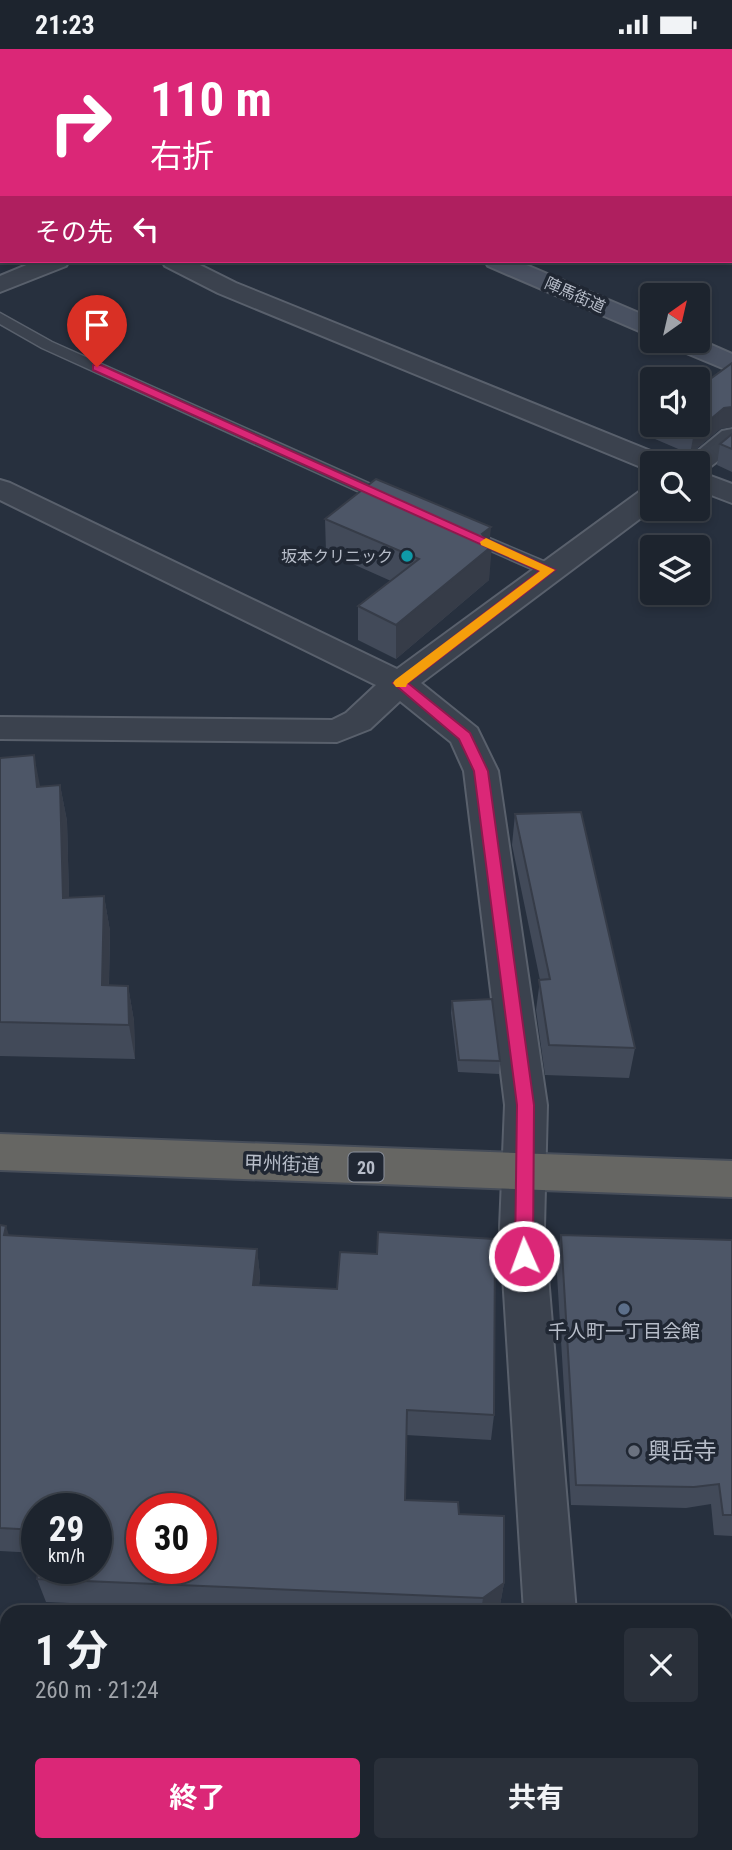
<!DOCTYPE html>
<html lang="ja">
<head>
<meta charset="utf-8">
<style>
	body { margin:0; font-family:"Roboto Condensed","Noto Sans JP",sans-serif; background:#2a303a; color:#f1f3f6; height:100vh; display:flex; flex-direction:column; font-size:26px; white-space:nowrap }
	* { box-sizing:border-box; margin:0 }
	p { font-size:23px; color:#a0a4aa }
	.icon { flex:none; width:38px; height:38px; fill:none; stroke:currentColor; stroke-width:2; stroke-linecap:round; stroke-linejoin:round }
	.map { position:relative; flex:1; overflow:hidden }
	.side { position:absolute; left:0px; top:1556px; width:733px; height:247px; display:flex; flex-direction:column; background:#1d242e; border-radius:21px 21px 0 0; box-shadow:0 4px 10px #0003,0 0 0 2px #3b414a }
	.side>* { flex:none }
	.hud { position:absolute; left:0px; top:0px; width:733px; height:214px; box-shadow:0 4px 10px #0003,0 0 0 2px #3b414a; background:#db2777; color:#fff; overflow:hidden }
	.needle { width:46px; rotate:34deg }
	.tools { position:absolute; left:640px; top:234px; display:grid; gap:14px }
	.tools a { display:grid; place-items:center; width:70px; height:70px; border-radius:7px; background:#1d242e; box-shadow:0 4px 10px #0003,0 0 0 2px #3b414a; font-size:35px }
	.speed { position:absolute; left:21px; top:1444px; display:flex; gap:14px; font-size:35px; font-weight:700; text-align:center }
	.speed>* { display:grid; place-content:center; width:91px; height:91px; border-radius:50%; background:#1d242e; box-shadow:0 4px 10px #0003,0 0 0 2px #3b414a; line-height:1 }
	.speed small { font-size:18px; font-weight:400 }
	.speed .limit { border:10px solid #d22; background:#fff; color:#111 }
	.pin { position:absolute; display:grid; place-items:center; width:60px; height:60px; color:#fff; margin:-72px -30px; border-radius:50% 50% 50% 0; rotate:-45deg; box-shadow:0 0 7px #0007 }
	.pin .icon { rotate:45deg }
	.me { position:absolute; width:77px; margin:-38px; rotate:358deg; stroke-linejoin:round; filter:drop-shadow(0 0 5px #0008) }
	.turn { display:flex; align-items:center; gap:24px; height:147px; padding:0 35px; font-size:32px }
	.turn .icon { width:91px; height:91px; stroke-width:2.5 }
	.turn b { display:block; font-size:49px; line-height:60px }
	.then { display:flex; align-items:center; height:66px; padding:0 35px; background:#0003; gap:14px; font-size:26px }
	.round { display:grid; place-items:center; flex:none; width:74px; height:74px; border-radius:7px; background:#2a303a }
	.headline { display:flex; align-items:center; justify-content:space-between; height:119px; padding:0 35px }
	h1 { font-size:42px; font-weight:700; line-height:52px }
	.action { display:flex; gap:14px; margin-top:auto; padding:14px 35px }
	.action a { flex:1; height:80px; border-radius:7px; background:#db2777; color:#fff; font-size:28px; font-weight:700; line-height:80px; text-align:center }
	.action a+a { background:#2a303a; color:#f1f3f6 }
	.status { display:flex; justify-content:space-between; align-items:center; height:49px; padding:0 35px; background:#1d242e; direction:ltr }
	.status svg { height:19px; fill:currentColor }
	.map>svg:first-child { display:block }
	.green { fill:#2a3d40 }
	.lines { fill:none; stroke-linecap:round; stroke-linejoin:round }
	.service-casing { stroke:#59606c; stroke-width:3 }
	.minor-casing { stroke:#59606c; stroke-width:4 }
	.tertiary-casing { stroke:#59606c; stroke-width:4 }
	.secondary-casing { stroke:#59606c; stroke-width:4 }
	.trunk-casing { stroke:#464d59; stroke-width:4 }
	.service { fill:#3b424e; fill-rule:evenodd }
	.minor { fill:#3b424e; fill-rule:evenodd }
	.tertiary { fill:#3b424e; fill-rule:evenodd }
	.secondary { fill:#495161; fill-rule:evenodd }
	.trunk { fill:#666663; fill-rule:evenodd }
	.wall { fill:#424a59 }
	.shaded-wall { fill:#363c48 }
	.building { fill:#4d5667; stroke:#363c48; stroke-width:2; fill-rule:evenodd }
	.route { fill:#db2777; stroke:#8e194d; stroke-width:2 }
	.slow { fill:#f59e0b }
	.culture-dot { fill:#0f9aa8; stroke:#202733; stroke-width:2.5 }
	.service-dot { fill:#5c6f8a; stroke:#202733; stroke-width:2.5 }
	.worship-dot { fill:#6b7280; stroke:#202733; stroke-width:2.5 }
	.labels { text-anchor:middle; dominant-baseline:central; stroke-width:7; stroke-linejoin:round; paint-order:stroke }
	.far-street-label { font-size:16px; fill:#b7bdc9; stroke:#202733 }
	.far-poi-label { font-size:16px; fill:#b7bdc9; stroke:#202733; text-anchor:end }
	.shield { fill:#202733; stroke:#8a909c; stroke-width:2 }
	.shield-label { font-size:18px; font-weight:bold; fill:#b7bdc9 }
	.street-label { font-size:19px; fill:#b7bdc9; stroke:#202733 }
	.poi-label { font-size:19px; fill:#b7bdc9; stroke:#202733 }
	.near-poi-label { font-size:23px; fill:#b7bdc9; stroke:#202733; text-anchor:start }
</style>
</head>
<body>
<div class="status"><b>21:23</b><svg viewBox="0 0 49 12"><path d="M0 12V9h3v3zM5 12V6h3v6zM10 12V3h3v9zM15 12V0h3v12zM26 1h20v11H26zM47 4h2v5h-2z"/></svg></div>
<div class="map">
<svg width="732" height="1801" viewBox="0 0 732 1801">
	<rect width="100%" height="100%" fill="#27303e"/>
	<path class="green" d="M726 1624H732V1801H571V1796H726Z"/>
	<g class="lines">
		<g class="service-casing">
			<path id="service" d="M0 264 52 293 400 448 403 452 394 457 388 456 42 299 0 275Z
				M463 478 555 517 558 521 555 525H543L457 487 454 483 457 479Z"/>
		</g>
		<g class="minor-casing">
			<path id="minor" d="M208 0H231L232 2H209Z
				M523 0H546L547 2H524Z
				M0 111 2 112V126L0 125Z
				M162 212H192L236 234 668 409 672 415H653V422L648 421 218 244 165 217Z
				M732 380V401L706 421 700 423 732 435V454L698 441V415H682L722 382Z
				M0 431 10 434 397 620 643 440 653 437V460L421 634 477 679 498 722 547 1056 544 1179 576 1563H524L500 1179 505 1056 464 722 451 693 400 652 370 680 337 693 0 690V668L332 671 346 664 376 636 0 451Z
				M532 1796H588L589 1801H533Z"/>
		</g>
		<g class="tertiary-casing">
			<path id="tertiary" d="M563 0H587L562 2Z
				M36 212H69L66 217 0 243V227Z
				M0 1576H7V1628H0Z
				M726 1597H732V1651H726Z"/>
		</g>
		<g class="secondary-casing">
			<path id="secondary" d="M485 212H517L653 270V288L488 217Z
				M698 290 732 305V323L672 298 668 292H698Z"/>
		</g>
		<g class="trunk-casing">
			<path id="trunk" d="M0 1085 732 1112V1148L0 1121Z"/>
		</g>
		<use href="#service" class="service"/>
		<use href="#minor" class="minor"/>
		<use href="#tertiary" class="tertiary"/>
		<use href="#secondary" class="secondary"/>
		<use href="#trunk" class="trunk"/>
	</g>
	<path class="wall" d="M0 0H188V2H2V51L0 50Z
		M657 376H698L720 380 690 405 655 390Z
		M732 385V423L717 416 720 395Z
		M325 470 490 495 489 531 396 610 358 591V557L391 532 326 503Z
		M0 709 41 738 60 736 67 772 69 849 104 847 110 882 109 936 128 937 134 972 135 1010 0 1007Z
		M515 765 635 999 629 1029 545 1026 536 961 540 931 512 796Z
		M452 952 500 1012 499 1025 458 1023 451 964Z
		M0 1176 9 1187 257 1200 260 1227 259 1236 494 1366 491 1391 406 1386 405 1451 459 1465 504 1534 500 1556 492 1563H277L46 1553 37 1530 96 1519 37 1460V1504L0 1502Z
		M561 1186 732 1191V1487L714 1486 711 1455 686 1459 571 1456 556 1209Z
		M329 1796 524 1801H329Z"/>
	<path class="shaded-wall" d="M129 0H188V2H123Z
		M732 358V378L720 380 690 405 694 384 724 359Z
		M491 478 489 499 492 497 489 531 396 610V576L482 485Z
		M34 706 41 742 37 738Z
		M60 736 67 772 70 884 63 849Z
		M104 847 110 882 108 970 102 936Z
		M128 937 134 972 135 1010 129 976Z
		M6 1177 15 1205 4 1186Z
		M257 1200 260 1227 256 1263 253 1236Z
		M504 1534 500 1556 492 1563H481L483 1549Z"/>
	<path class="building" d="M0 0H129L123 2H2V30L0 29Z
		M732 314V358L724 359 694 384 676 376H698V339Z
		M732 385V400L720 395Z
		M376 430 491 478 482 485 492 497 396 576 358 557 419 510 325 470Z
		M34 706 37 738 60 736 63 849 104 847 102 936 128 937 129 976 0 973V709Z
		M581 763 635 999 549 996 539 931 550 930 515 765Z
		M492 950 500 1012 459 1011 452 952Z
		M0 1176 6 1177 4 1186 257 1200 253 1236 337 1240 340 1203 377 1205 378 1183 495 1190 494 1366 407 1361 405 1451 458 1453 459 1465 504 1467V1534L483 1549 37 1530 39 1519H96V1460H37V1481L0 1479ZM142 1460H201V1519H142Z
		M561 1186 732 1191V1466H723L719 1435 694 1438 576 1436Z
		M49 1796H316V1801H48Z
		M328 1796H524V1801H443Z"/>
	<path class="route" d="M93 316H101L555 521 408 634 470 684 488 722 534 1056 533 1207 530 1213 524 1215 517 1213 515 1207 517 1056 474 722 459 690 393 634 540 522 93 321Z"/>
	<path class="slow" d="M486 489 555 521 407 635 406 638H396L393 634 395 631 540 522 481 496 480 493Z"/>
	<circle class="culture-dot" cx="407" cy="507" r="7"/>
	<circle class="service-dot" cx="624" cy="1260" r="7"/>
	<circle class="worship-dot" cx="634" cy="1402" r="7"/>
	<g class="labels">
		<g class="far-street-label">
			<text transform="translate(575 246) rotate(24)">陣馬街道</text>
		</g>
		<g class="far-poi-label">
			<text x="393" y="507">坂本クリニック</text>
		</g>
		<rect class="shield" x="348.5" y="1103.5" width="35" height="29" rx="5"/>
		<g class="shield-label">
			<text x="366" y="1118">20</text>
		</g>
		<g class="street-label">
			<text transform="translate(282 1115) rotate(2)">甲州街道</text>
		</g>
		<g class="poi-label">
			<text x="624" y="1282">千人町一丁目会館</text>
		</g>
		<g class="near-poi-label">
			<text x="648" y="1402">興岳寺</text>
		</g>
	</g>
</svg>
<div class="tools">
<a><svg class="needle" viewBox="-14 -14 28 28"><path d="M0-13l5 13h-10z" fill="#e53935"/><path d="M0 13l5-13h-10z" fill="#a0a4aa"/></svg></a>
<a><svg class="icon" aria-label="sound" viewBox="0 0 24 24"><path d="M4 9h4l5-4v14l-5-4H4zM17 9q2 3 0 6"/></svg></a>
<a><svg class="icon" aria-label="search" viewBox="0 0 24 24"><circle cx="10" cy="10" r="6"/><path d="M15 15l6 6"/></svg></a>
<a><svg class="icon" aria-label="layers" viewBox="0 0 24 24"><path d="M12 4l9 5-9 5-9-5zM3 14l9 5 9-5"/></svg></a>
</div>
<div class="speed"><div>29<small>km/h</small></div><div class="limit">30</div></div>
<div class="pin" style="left:97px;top:318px;background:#d93025"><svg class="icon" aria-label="arrive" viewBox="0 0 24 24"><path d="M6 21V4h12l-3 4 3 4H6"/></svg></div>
<svg class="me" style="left:524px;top:1207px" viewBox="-20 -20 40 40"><circle r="17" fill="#db2777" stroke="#fff" stroke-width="3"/><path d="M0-11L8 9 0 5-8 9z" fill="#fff"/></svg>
<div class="hud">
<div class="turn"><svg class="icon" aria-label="right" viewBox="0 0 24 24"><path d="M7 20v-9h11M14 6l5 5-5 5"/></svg><div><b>110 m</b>右折</div></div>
<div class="then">その先<svg class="icon" aria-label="left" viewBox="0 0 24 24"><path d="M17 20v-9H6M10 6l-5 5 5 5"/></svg></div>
</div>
<section class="side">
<div class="headline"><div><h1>1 分</h1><p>260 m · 21:24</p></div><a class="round"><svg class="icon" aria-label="close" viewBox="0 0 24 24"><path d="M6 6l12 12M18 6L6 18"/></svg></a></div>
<div class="action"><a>終了</a><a>共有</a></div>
</section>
</div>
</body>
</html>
